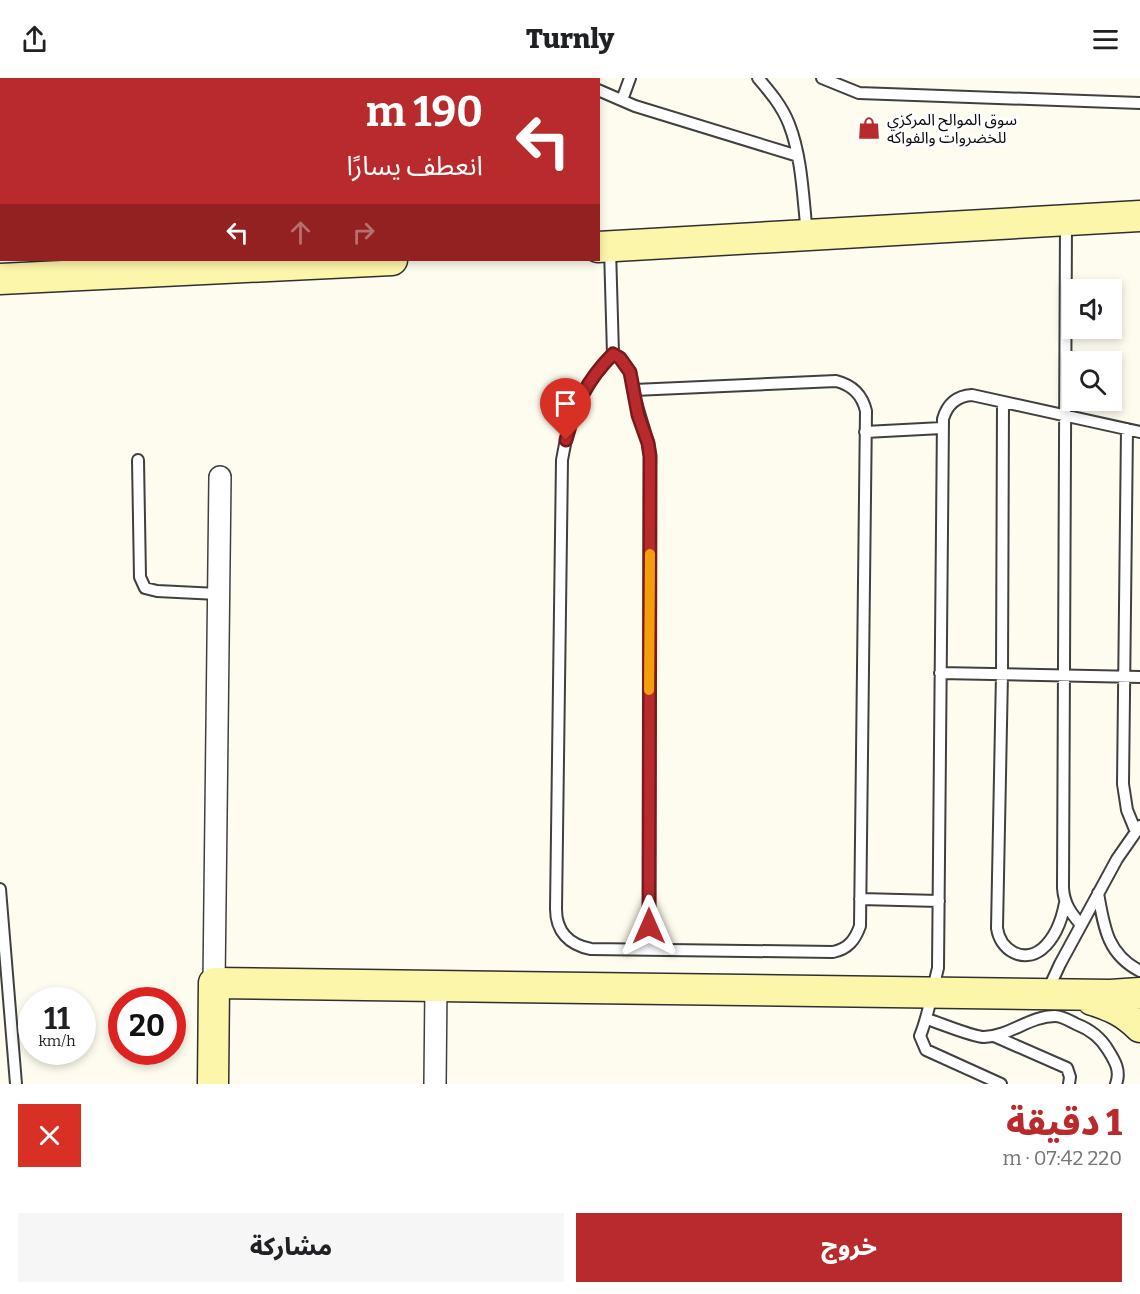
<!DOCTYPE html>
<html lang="ar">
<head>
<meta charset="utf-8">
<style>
	body { margin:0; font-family:Bitter,"Noto Sans Arabic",serif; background:#f6f6f6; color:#202124; direction:rtl; height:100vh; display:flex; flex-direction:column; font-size:22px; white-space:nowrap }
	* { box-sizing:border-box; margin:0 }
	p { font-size:20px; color:#757577 }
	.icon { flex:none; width:33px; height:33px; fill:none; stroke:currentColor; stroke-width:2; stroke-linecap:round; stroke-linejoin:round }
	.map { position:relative; height:1006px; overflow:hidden; direction:ltr }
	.panel { display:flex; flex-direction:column; background:#fff; flex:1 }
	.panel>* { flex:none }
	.hud { position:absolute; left:0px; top:0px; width:600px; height:183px; box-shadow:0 3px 9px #0003; direction:rtl; background:#b82a2b; color:#fff; overflow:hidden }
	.tools { position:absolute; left:1062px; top:201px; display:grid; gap:12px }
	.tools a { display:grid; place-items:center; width:60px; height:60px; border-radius:0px; background:#fff; box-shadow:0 3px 9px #0003; font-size:30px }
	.speed { position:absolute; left:18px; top:909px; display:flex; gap:12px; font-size:30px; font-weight:700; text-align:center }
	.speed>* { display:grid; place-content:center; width:78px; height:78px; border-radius:50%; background:#fff; box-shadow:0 3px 9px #0003; line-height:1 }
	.speed small { font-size:15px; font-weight:400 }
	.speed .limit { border:9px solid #d22; background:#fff; color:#111 }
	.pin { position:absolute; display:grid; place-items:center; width:51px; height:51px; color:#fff; margin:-62px -26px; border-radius:50% 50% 50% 0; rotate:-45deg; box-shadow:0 0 6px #0007 }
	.pin .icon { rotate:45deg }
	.me { position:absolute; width:66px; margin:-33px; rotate:0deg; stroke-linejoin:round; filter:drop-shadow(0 0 4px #0008) }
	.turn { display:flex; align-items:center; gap:21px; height:126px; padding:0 18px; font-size:27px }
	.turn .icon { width:78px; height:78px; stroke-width:2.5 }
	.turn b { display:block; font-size:42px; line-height:51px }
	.lanes { display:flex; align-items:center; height:57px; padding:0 18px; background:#0003; justify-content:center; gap:30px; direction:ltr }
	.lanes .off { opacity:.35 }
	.round { display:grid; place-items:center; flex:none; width:63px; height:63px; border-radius:0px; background:#f6f6f6 }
	.summary { display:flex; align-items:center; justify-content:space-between; height:102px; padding:0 18px }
	h1 { font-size:36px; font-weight:800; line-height:45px; color:#b82a2b }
	.button { display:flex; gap:12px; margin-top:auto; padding:12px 18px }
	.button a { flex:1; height:69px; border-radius:0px; background:#b82a2b; color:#fff; font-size:24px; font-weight:800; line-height:69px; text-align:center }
	.button a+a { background:#f6f6f6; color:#202124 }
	header { display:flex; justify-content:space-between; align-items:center; height:78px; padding:0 18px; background:#fff; font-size:27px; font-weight:800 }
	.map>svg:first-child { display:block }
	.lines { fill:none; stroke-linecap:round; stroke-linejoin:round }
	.lane-casing { stroke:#404040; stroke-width:14 }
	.street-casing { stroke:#404040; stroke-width:24 }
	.secondary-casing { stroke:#2f2f2f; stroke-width:33 }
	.lane { stroke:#fff; stroke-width:10 }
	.street { stroke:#fff; stroke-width:21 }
	.secondary { stroke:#fcf6ab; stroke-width:30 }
	.route-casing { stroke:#781b1c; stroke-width:15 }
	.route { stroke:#b82a2b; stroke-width:10 }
	.slow { stroke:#f59e0b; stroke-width:10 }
	.labels { text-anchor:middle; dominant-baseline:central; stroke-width:6; stroke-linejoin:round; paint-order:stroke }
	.poi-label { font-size:16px; fill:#0d0d0d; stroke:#fff; text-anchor:start }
</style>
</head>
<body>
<header><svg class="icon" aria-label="menu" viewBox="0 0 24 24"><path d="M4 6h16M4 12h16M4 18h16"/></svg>Turnly<svg class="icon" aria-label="share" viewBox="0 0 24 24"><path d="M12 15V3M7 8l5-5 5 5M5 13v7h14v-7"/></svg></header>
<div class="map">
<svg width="1140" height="1006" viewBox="0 0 1140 1006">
	<rect width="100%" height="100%" fill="#fefcee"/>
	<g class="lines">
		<g class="lane-casing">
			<path id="lane" d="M571 0 574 2
				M758 0C770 14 782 28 789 46 802 79 803 120 807 156
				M822 0 859 15 1140 25
				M598 12 635 28 798 78
				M622 22 630 0
				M1066 145 1063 810C1064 826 1071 835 1081 847
				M610 171 613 276C582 307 569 339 562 382L556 831C556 853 569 867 591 871L833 874C848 871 855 862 860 848L866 333C862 316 852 307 836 303L634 312
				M613 276 620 280 630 294 635 321 648 365 650 378 649 872
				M1003 324 1002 596 997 850C1000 872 1023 886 1042 871 1055 860 1062 841 1065 825
				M1127 351 1123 706 1127 732 1136 754
				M865 354 942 350
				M138 382 140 499 145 510 157 513 218 516
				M940 595 1140 599
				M0 811 16 1006
				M1098 815C1104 849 1107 876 1140 893
				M860 821 939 823
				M1048 912 1060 886 1117 781 1140 748
				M927 941C940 945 973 959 984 959 1010 958 1030 938 1055 938 1062 938 1070 943 1076 946 1089 951 1101 960 1108 972 1115 983 1121 993 1116 1006
				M994 958 1067 990 1070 999 1069 1006
				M1001 1006 926 972 920 958C929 936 932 913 938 890L943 341C947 327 956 318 972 317L1140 354"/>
		</g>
		<g class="street-casing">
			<path id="street" d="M57 0V2
				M296 0 298 2
				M230 2V0
				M214 905 220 399
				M435 1006 436 909"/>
		</g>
		<g class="secondary-casing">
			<path id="secondary" d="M598 169 1140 138
				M0 201 392 182
				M1092 922C1112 928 1125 934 1140 949
				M213 1006 214 905 1110 917 1140 915"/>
		</g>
		<use href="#lane" class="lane"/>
		<use href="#street" class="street"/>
		<use href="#secondary" class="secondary"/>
	</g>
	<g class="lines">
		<g class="route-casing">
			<path id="route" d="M566 362C575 327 587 302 613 276L620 280 630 294 638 337 648 365 650 378 649 848"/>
		</g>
		<use href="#route" class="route"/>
		<path class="slow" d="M649 612 650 476"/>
	</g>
	<defs>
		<g id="shop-bare" transform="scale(1.8)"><path d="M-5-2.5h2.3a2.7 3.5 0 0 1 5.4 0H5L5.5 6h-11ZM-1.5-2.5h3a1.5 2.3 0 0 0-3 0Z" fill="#b82a2b" stroke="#fff" stroke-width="2.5" paint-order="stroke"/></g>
	</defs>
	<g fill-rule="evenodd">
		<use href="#shop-bare" x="869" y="50"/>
	</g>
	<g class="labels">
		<g class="poi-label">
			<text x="887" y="41">سوق الموالح المركزي<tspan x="887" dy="18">للخضروات والفواكه</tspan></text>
		</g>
	</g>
</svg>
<div class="tools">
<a><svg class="icon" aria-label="sound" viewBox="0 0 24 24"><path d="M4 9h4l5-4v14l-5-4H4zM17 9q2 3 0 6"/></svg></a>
<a><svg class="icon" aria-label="search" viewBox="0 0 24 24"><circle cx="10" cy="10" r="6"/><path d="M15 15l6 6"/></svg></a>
</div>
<div class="speed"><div>11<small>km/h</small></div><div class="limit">20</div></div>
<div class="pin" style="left:566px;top:362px;background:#d93025"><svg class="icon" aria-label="arrive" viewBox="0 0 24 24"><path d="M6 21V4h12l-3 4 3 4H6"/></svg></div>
<svg class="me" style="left:649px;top:848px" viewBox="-20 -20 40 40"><path d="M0-17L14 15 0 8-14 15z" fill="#b82a2b" stroke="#fff" stroke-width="4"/></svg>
<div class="hud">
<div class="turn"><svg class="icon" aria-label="left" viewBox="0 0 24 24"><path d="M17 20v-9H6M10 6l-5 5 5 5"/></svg><div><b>190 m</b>انعطف يسارًا</div></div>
<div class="lanes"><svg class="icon" aria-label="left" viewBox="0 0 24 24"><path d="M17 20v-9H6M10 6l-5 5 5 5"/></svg><svg class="icon off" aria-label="ahead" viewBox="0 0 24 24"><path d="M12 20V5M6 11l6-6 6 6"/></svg><svg class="icon off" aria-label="right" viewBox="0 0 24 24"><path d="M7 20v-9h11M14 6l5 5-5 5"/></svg></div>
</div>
</div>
<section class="panel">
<div class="summary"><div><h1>1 دقيقة</h1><p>220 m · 07:42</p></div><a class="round" style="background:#d93025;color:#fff"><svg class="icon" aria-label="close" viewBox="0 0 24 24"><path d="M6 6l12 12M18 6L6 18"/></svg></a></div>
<div class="button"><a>خروج</a><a>مشاركة</a></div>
</section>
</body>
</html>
